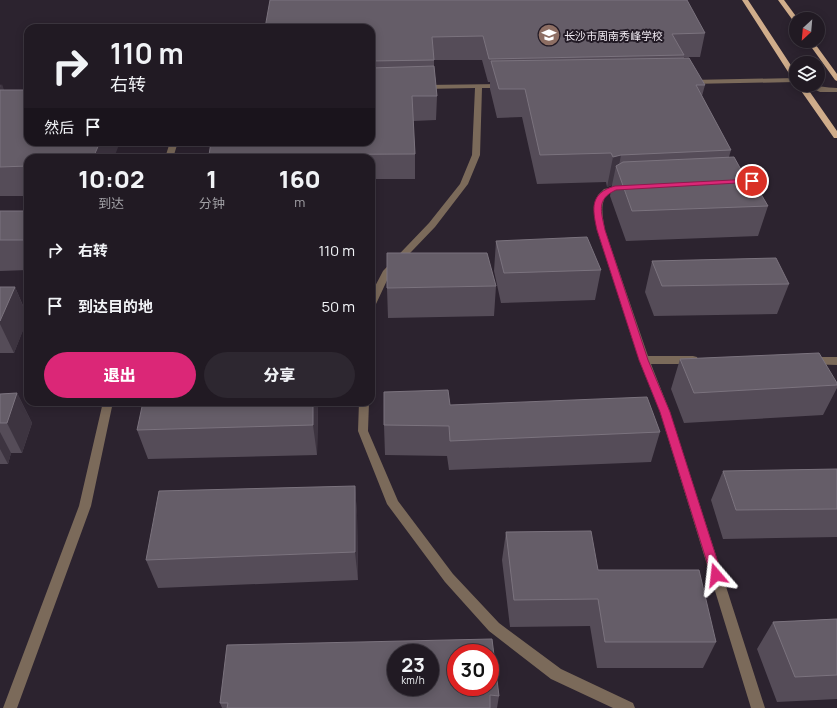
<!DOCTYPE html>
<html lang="zh">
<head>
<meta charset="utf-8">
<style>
	body { margin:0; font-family:Manrope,"Noto Sans SC",sans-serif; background:#2d2730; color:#f1f3f6; height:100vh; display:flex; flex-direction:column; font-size:15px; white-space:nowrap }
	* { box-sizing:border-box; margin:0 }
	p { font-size:13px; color:#a2a1a6 }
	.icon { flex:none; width:22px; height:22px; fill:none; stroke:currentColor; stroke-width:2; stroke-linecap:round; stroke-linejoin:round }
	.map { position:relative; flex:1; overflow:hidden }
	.side { position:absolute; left:24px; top:154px; width:351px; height:252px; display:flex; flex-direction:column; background:#211a23; border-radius:12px; box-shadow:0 2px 10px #0003,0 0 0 1px #3e3841 }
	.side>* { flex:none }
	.hud { position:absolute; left:24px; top:24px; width:351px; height:122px; border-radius:12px; box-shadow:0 2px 10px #0003,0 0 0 1px #3e3841; background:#211a23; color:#f1f3f6; overflow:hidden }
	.needle { width:26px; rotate:206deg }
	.controls { position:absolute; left:789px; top:12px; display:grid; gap:8px }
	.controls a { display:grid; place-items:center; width:36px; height:36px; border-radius:50%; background:#211a23; box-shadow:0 2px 10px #0003,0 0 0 1px #3e3841; font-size:20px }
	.speed { position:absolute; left:387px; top:644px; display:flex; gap:8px; font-size:20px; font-weight:700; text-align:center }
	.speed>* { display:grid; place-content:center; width:52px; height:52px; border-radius:50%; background:#211a23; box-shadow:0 2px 10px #0003,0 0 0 1px #3e3841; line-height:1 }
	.speed small { font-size:10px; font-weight:400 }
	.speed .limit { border:6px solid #d22; background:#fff; color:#111 }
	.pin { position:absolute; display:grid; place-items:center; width:34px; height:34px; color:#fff; margin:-17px; border:2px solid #fff; border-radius:50%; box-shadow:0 1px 4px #0007 }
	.me { position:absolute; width:44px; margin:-22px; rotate:343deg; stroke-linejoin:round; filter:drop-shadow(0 0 3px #0008) }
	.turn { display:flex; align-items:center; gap:14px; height:84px; padding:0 20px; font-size:18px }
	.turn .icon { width:52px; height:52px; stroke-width:2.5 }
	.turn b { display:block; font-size:28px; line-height:34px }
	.then { display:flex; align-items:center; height:38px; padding:0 20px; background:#0003; gap:8px; font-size:15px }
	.eta { display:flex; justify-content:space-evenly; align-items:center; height:68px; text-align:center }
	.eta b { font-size:24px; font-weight:800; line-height:28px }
	.action { display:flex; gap:8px; margin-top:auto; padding:8px 20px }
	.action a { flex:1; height:46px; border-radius:24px; background:#db2777; color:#fff; font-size:16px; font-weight:800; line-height:46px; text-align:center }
	.action a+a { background:#2d2730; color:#f1f3f6 }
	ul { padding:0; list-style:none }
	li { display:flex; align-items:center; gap:12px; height:56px; padding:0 20px }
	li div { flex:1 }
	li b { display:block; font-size:15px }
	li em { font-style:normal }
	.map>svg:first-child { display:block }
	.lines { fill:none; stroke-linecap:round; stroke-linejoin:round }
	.minor { fill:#7b6a5a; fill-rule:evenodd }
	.major { fill:#d0ad8b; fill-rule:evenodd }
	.wall { fill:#554c58 }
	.shaded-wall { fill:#3d3440 }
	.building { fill:#655d68; stroke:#7b737e; fill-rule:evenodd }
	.route { fill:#db2777; stroke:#8e194d }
	.labels { text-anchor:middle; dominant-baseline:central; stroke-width:4; stroke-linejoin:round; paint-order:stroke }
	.far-poi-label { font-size:11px; fill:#efe9f1; stroke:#221a25; text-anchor:start }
</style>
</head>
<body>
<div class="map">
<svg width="837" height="708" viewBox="0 0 837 708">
	<rect width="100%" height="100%" fill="#2c232f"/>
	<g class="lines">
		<path class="minor" d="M796 78V82L690 84 686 82 690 80Z
			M502 84H505V88H482L480 155 468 184 435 227 390 274 376 304 371 307V294L383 271 429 223 460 184 472 155 475 88 424 89 420 87 424 85Z
			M805 85C816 85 826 88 837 88V92H820Z
			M170 142H178L173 158H165Z
			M753 179H756V183L734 184 730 182 734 180Z
			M624 185H627V189C622 190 616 190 611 192 598 199 603 218 605 230L648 356H693L697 357 698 360 697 363 693 364H651L670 412 765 708H751L660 412 639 360 597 230 594 206 598 195 604 189Z
			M811 357H837V365L807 364 806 361 807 358Z
			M103 402H113L91 506 17 708H3L79 506Z
			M359 402H369L368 431 398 501 453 574 499 623 561 669 633 703 635 708H613L551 679 489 631 445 582 387 504 358 431Z"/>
		<path class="major" d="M742 0H748L796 73V80L792 78Z
			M778 0H784L798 19H796V23L794 22Z
			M807 41H813L837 74V81L835 80Z
			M797 85H805L837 131V138H834Z"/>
	</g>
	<path class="wall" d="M371 28 705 33 700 57H684V58L705 85 702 96 731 150 729 157 749 184 768 206 758 236 626 241 610 196 612 185 607 187 606 182 537 184 522 117 497 118 490 89V82H488L482 60H434V66L437 96 436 120 413 121 415 154V179H371V158H209V155L371 142Z
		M0 84 28 158V196H0Z
		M0 211H28V270L0 271Z
		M496 241 601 270 595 300 501 303 494 271Z
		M652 261 789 284 777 314 654 316 645 292Z
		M496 286 494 316 388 318 387 288Z
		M0 287H15L28 317 14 353H0Z
		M680 359 837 383V388L823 415 684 423 671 389Z
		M17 393 32 423 22 453H11L8 464H0V394Z
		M318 402 317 455 148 459 137 430Z
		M450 405 660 432 651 462 449 470 447 456 385 455 384 425Z
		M837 469V537L723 539 711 500 723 471Z
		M355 486 357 515 358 580 158 588 146 560Z
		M506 532 598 570 716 642 703 668H597L590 626 510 627 502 560Z
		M837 619V699L777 702 757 649 773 622Z
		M492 639 499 696 497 708H222L220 703Z"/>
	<path class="shaded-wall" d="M2 84 12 113 0 94V87Z
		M100 142H120L114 158H93Z
		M621 155 618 171 616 166 612 185 607 187 613 157Z
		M15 287 28 318 14 353 0 324V321Z
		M17 393 32 423 22 453 7 423Z
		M313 402H318L317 455 313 425Z
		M0 432 11 453 8 464 0 449Z
		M355 486 357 515 358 580 355 552Z"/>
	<path class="building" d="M270 0H687L705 33 672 34 684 55 489 59 483 36 432 37 434 60 371 61V28H265Z
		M689 58 705 85H696L731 150 621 155 613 157 611 153 540 155 525 89H499L491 61Z
		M434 66 437 96H412L415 154 209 155 211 142H371V68Z
		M0 90H28V142H100L93 158H28V166L0 167Z
		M734 157 749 184H755L768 206 632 211 616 166 623 162Z
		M0 211H28V240H0Z
		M587 237 601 270 504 273 496 241Z
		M387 253H487L496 286 387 288Z
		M776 258 789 284 662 286 652 261Z
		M0 287H15L0 321Z
		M819 353 837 383V385L694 393 680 359Z
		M448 390 450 405 647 397 660 432 450 441 449 426 384 425V392Z
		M17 393 7 423H0V394Z
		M143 402H313V425L137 430Z
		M837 469V509L736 510 723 471Z
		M355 486V552L146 560 159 491Z
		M591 531 598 570H699L716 642H605L598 599 514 600 506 532Z
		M837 619V675L795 677 773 622Z
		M492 639 499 696 490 695V708H227L228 703H220L227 645ZM396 653H430V687H396ZM456 653H490V687H456Z"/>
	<path class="route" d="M752 179H755V182L616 190C596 199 601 211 605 230L648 360 670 412 722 575 720 578 716 580 712 578 711 575 660 412 639 360 597 230C592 208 590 193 615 186Z"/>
	<defs>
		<g id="school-disc" transform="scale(1.15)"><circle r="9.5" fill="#8d6e63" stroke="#221a25"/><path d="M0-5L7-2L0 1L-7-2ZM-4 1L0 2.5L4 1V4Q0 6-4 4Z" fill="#fff"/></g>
	</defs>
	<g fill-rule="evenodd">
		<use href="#school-disc" x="549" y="35"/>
	</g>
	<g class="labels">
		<g class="far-poi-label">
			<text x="564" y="35">长沙市周南秀峰学校</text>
		</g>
	</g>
</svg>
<div class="controls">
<a><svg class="needle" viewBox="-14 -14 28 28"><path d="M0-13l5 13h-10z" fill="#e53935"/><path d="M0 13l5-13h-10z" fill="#a2a1a6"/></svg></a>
<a><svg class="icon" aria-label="layers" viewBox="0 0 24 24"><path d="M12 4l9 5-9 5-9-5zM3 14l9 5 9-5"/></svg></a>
</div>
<div class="speed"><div>23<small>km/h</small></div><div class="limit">30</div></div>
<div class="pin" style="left:752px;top:181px;background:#d93025"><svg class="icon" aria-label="arrive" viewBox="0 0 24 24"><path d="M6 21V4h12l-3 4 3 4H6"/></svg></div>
<svg class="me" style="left:716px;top:575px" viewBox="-20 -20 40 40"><path d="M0-17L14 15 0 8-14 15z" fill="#db2777" stroke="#fff" stroke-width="4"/></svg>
<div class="hud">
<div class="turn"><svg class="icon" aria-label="right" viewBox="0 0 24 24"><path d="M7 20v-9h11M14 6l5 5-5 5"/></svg><div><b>110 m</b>右转</div></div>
<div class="then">然后<svg class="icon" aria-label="arrive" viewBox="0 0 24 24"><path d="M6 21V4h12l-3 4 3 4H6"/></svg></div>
</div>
<section class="side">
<div class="eta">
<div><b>10:02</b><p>到达</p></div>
<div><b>1</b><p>分钟</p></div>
<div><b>160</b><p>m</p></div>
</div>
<ul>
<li><svg class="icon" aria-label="right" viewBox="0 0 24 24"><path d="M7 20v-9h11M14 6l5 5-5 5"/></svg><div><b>右转</b></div><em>110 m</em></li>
<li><svg class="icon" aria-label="arrive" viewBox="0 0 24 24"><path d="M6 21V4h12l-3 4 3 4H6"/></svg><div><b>到达目的地</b></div><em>50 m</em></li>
</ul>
<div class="action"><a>退出</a><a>分享</a></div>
</section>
</div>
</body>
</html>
